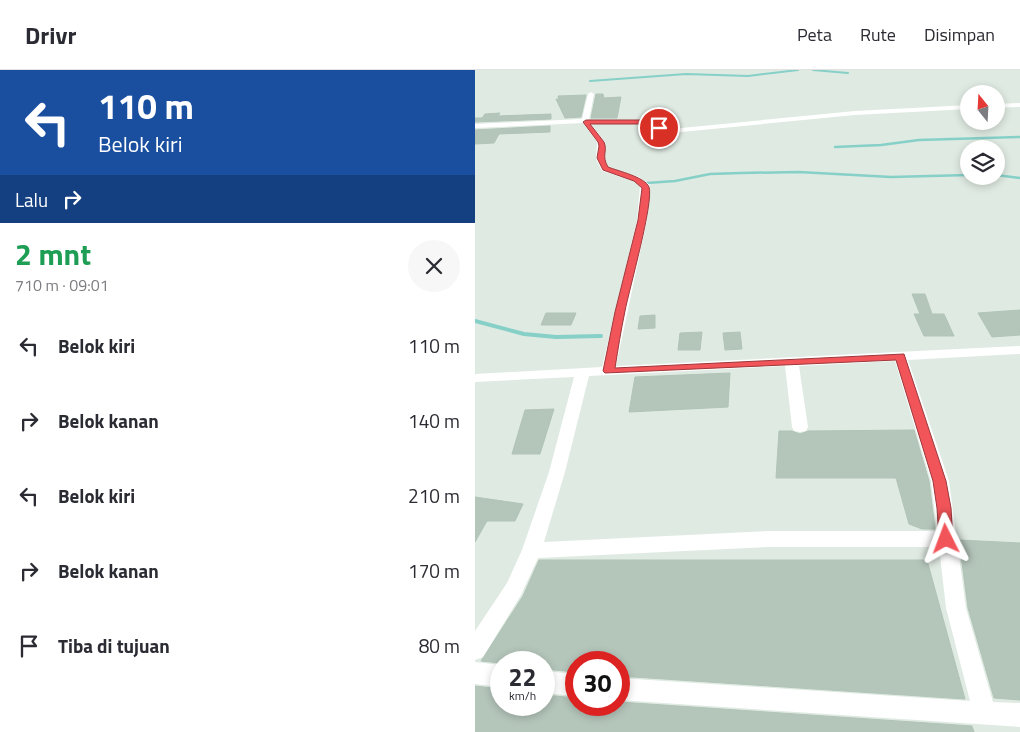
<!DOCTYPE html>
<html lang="id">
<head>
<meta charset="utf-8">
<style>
	body { margin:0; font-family:"Titillium Web",sans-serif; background:#f7f7f7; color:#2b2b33; height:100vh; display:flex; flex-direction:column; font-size:19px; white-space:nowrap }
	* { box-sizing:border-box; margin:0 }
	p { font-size:16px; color:#7c7c81 }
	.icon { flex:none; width:28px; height:28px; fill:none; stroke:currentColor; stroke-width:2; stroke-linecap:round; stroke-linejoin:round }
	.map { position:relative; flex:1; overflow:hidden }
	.sheet { display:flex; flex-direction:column; background:#fff; width:475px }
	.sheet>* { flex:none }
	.guide { background:#1a4fa0; color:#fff; overflow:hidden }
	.needle { width:32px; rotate:342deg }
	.buttons { position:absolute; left:485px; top:15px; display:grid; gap:10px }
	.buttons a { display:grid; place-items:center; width:45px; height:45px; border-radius:50%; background:#fff; box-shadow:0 2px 8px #0003; font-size:25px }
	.speed { position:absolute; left:15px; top:581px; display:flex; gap:10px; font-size:25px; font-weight:700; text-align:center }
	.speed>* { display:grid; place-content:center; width:65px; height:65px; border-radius:50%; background:#fff; box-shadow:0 2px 8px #0003; line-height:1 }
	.speed small { font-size:12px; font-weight:400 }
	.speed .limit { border:8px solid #d22; background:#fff; color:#111 }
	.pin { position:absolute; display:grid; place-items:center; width:42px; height:42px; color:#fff; margin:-21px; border:2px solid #fff; border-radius:50%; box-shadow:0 1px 5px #0007 }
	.me { position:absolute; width:55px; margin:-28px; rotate:357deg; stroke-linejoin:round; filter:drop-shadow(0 0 4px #0008) }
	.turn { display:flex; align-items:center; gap:18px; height:105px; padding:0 15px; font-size:22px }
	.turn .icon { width:65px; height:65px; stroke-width:2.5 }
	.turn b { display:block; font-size:35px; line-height:42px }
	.then { display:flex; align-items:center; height:48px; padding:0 15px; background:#0003; gap:10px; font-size:19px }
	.round { display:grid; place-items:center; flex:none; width:52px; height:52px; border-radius:26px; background:#f7f7f7 }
	.headline { display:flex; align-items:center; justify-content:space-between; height:85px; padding:0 15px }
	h1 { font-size:30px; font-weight:700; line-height:38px; color:#1e9e55 }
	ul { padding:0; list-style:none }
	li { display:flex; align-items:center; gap:15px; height:75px; padding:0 15px }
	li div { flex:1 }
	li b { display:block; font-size:19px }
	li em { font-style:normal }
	header { display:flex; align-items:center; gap:30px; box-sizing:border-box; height:70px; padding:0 25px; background:#fff; border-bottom:1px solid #e1e1e2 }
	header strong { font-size:24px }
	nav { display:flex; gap:28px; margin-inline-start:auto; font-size:18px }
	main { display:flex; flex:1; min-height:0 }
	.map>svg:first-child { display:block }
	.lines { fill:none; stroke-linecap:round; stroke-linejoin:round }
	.stream-far2 { stroke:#86d0c8; stroke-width:2 }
	.stream-far1 { stroke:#86d0c8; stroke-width:2.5 }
	.stream { stroke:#86d0c8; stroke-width:4 }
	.building { fill:#b4c5ba; stroke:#b1c4b7 }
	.minor { fill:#fff; fill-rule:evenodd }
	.route { fill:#f25559; stroke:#9d373a }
</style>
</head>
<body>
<header>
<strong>Drivr</strong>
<nav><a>Peta</a><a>Rute</a><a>Disimpan</a></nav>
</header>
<main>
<section class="sheet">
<div class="guide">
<div class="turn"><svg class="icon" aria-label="left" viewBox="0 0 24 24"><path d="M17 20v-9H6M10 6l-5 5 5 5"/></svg><div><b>110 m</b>Belok kiri</div></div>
<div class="then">Lalu<svg class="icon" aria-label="right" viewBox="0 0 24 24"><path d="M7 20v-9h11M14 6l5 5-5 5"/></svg></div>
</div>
<div class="headline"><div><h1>2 mnt</h1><p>710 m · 09:01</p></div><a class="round"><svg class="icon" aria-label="close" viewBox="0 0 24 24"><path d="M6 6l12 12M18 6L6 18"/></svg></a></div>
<ul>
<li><svg class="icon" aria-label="left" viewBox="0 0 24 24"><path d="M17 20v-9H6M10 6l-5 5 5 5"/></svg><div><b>Belok kiri</b></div><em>110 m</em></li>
<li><svg class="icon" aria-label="right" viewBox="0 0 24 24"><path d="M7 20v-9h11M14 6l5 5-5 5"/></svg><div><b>Belok kanan</b></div><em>140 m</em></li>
<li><svg class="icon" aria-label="left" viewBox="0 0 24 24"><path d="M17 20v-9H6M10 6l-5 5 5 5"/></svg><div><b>Belok kiri</b></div><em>210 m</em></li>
<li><svg class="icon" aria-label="right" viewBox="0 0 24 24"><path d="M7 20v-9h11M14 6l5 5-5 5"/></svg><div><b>Belok kanan</b></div><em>170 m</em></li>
<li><svg class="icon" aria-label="arrive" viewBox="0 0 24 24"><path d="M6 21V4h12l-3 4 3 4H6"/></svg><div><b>Tiba di tujuan</b></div><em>80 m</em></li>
</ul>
</section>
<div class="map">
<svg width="545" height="662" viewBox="0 0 545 662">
	<rect width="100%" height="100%" fill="#dfeae2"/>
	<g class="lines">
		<path class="stream-far2" d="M338 0 373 3
			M115 11 211 4 273 6 323 0"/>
		<path class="stream-far1" d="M360 77 406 75 444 70 545 67
			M521 105 545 108
			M172 113 200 111 235 104 266 103 324 102 416 107 494 105"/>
		<path class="stream" d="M0 251 49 264 81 267 126 266"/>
	</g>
	<path class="building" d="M121 24H128L129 28 146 27 142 48H116Z
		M111 25 106 47 90 48 81 29H84L83 26Z
		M25 43 23 46 76 44V49L0 52V48H7L10 44Z
		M75 56V62L24 64 19 73 0 74V60Z
		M437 224H450L457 244H469L479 266H449L439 244H445Z
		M545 240V265L517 267 503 243Z
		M71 243H101L96 255H66Z
		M180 245V258L163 259 165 246Z
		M227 262 225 280H203L205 263Z
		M265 262 267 279 250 280 248 263Z
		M255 303 253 337 154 342 160 307Z
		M79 339 65 384H37L50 340Z
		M439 360 454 411 460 459H447L434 454 421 408H301L304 361H317L325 364 333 361Z
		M0 427 48 434 40 451H12L0 472Z
		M484 470 545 473V630L519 628 493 538Z
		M64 490H452L490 629 144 606V592H101V602L69 599V592L26 593 6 591 48 526Z
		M0 616 26 619V635H69V625L101 628V635H144V632L497 656 499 662H0Z"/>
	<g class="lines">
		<path class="minor" d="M116 22 119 24 114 50H174L196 59 380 41 494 35V39L380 45 196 63 174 54H116L130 72 129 89 133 97 164 107 175 115 172 150 141 296 545 276V284L433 290 474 411 491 538 518 632 545 633V657L144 630V608L495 631 471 538 464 477H294L63 488 46 525 8 587 0 590V561L32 513 47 480 74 402 99 307 0 312V304L127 297 162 150 165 116 158 111 127 101 121 89 122 72 108 53 0 58V54L107 49 113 24ZM420 291 456 411 462 461H294L69 472 90 402 114 306 310 296 317 357 319 361 325 362 331 361 333 357 324 296Z
			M545 33V37L521 38V34Z
			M0 592 26 595V617L0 614Z
			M69 601 101 604V626L69 623Z"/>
	</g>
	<path class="route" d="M174 50 183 53 187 58 182 59 179 55 174 54H115L129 72C133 82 126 85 133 97 143 101 170 107 174 117 179 132 154 220 150 241 146 260 143 279 140 298L429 284 471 411 476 438 478 469 476 473 471 475 466 473 464 469 462 438 458 411 421 290 130 303 128 301 140 242 163 150 167 118 159 111 128 100 122 88 124 76 123 72 108 52 111 50Z"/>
</svg>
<div class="buttons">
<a><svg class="needle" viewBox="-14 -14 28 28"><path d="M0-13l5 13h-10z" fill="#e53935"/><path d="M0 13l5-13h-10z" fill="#7c7c81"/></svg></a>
<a><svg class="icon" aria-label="layers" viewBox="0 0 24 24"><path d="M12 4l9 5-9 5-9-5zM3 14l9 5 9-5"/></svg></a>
</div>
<div class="speed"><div>22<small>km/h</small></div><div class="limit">30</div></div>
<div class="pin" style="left:184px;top:58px;background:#d93025"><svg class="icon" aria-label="arrive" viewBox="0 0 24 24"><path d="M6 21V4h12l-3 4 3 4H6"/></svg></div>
<svg class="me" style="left:471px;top:469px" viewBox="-20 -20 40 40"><path d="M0-17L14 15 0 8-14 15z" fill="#f25559" stroke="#fff" stroke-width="4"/></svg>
</div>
</main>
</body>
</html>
